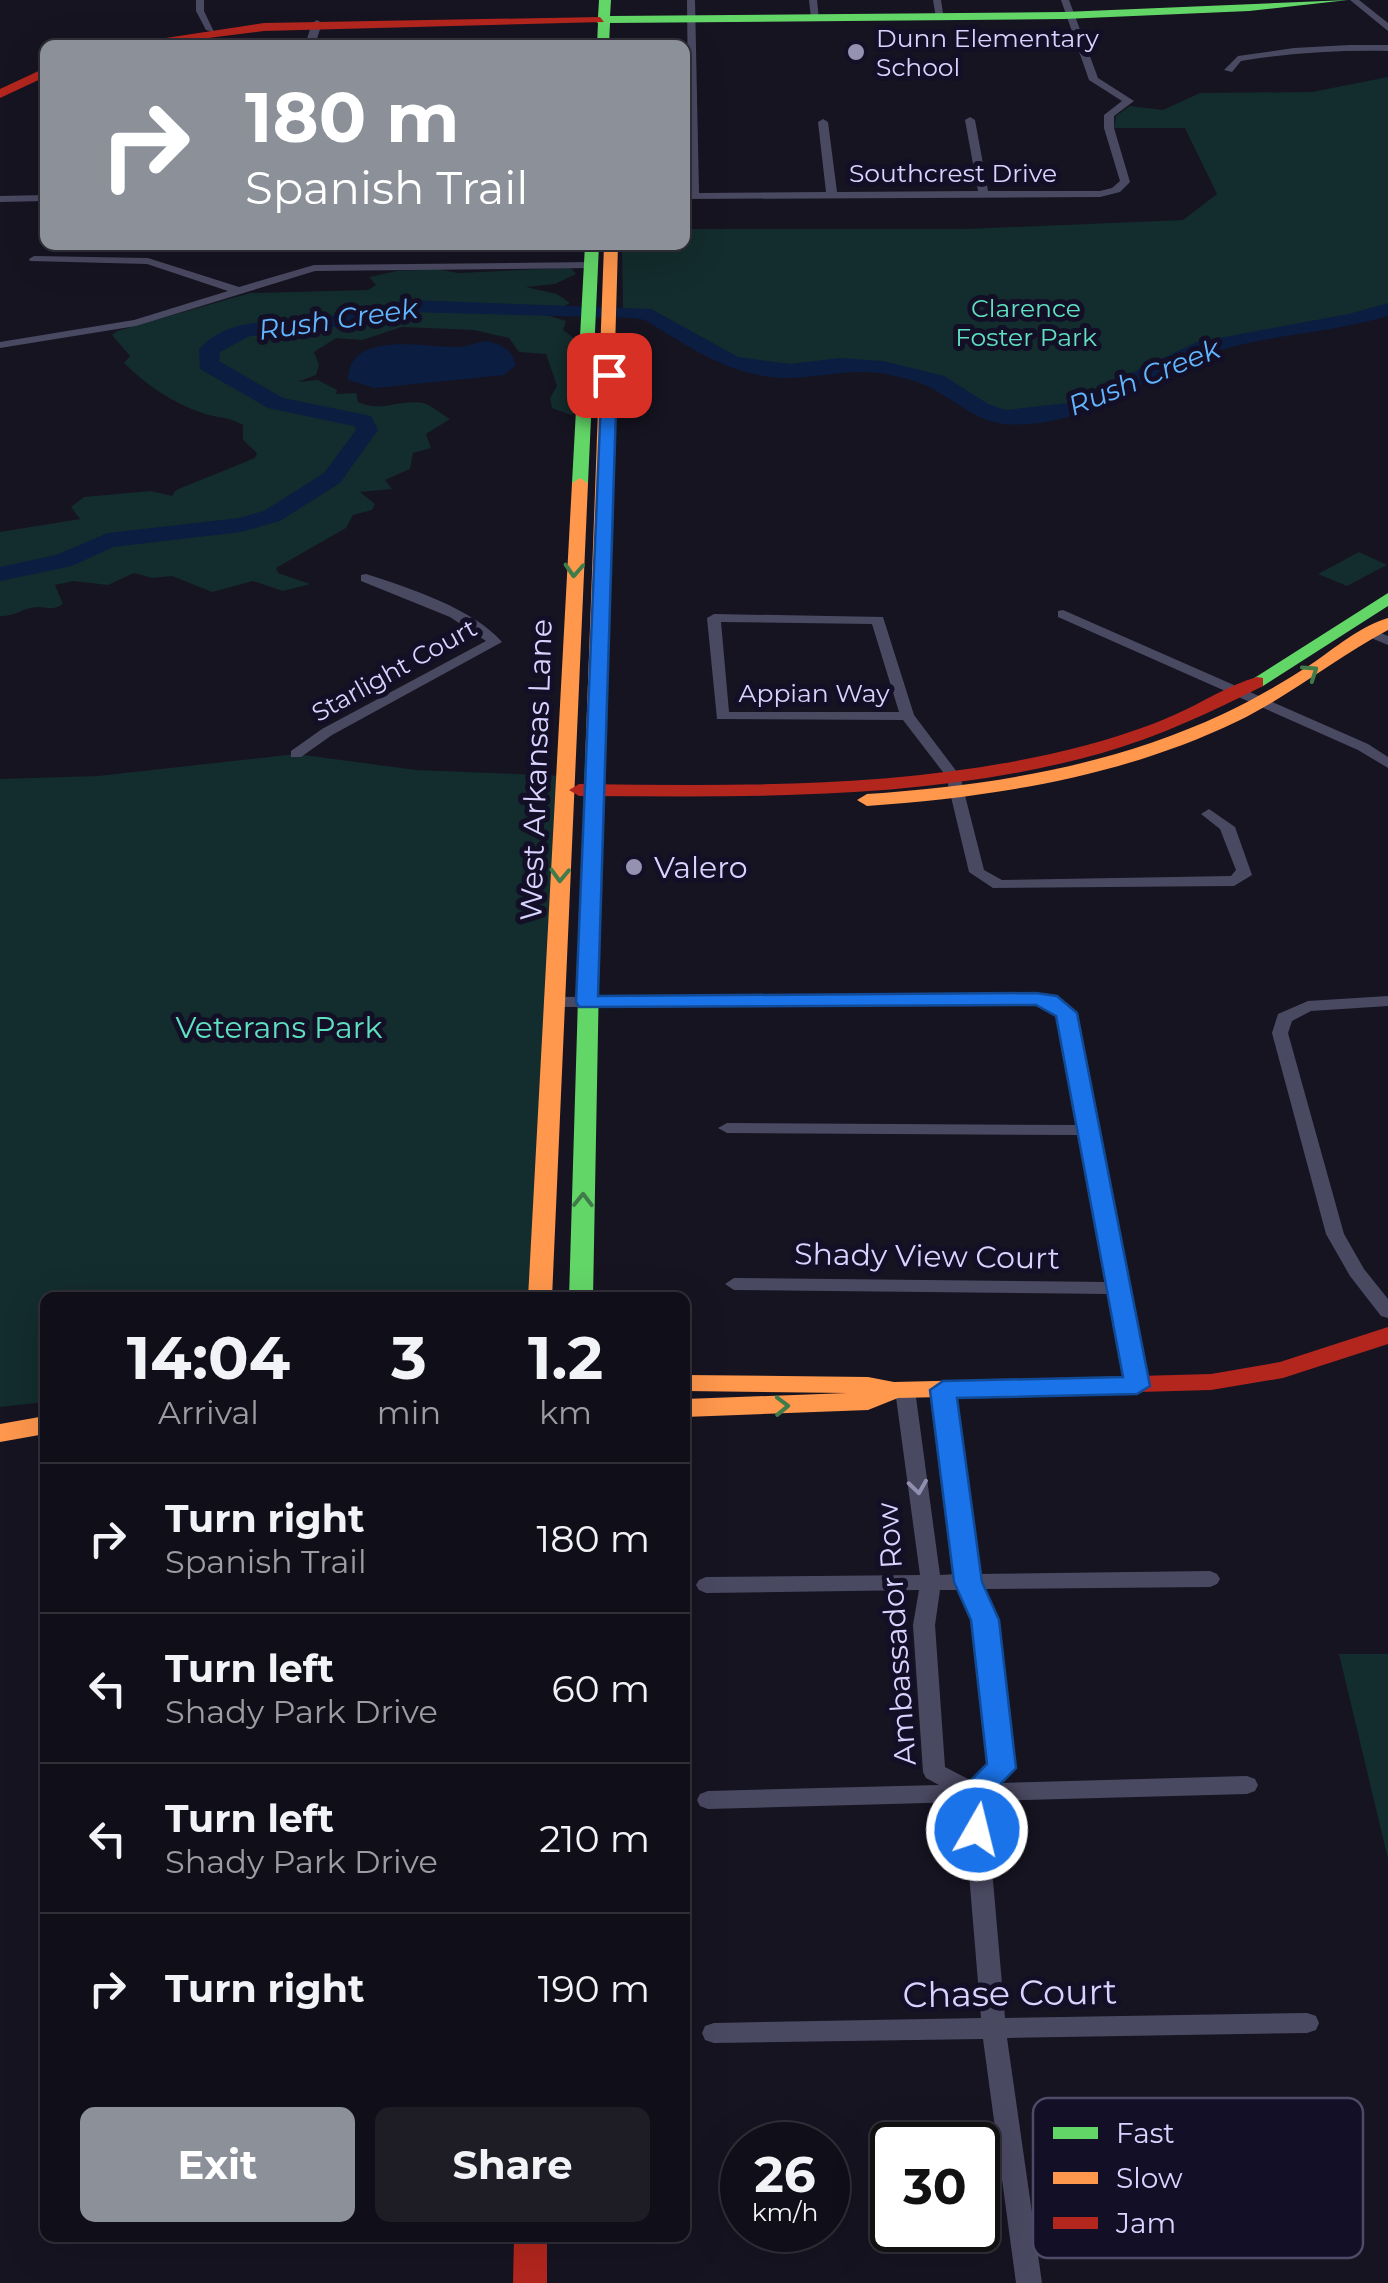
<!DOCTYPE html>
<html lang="en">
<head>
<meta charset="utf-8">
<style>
	body { margin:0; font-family:Montserrat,sans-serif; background:#1e1d26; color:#f1f3f6; height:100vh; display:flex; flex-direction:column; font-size:38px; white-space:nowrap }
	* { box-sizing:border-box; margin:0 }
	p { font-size:32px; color:#9c9ca2 }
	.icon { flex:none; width:55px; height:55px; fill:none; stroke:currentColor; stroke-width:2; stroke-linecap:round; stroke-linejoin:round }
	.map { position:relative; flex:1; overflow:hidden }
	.panel { position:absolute; left:40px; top:1292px; width:650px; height:950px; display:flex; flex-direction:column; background:#100f19; border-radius:15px; box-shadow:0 10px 40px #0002,0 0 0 2px #302f38 }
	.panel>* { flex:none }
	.guide { position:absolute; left:40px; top:40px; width:650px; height:210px; border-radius:15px; box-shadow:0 10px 40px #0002,0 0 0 2px #302f38; background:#8c9099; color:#fff; overflow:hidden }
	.speed { position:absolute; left:720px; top:2122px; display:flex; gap:20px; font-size:50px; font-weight:700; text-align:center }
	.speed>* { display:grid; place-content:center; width:130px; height:130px; border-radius:50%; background:#100f19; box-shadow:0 10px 40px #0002,0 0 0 2px #302f38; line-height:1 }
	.speed small { font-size:25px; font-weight:400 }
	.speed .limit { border:5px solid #111; border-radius:15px; background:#fff; color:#111 }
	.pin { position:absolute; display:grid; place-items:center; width:85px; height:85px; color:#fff; margin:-42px; border-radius:20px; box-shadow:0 5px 15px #0006 }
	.me { position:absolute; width:110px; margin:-55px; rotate:8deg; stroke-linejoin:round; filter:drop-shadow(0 0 8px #0008) }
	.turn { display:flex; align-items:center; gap:35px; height:210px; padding:0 40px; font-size:45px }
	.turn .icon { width:130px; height:130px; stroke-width:2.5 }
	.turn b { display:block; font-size:70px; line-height:85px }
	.eta { display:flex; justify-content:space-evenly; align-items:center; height:170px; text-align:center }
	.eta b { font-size:60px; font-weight:700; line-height:70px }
	.action { display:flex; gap:20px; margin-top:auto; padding:20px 40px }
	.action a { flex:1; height:115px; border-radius:15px; background:#8c9099; color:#fff; font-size:40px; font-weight:700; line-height:115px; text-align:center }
	.action a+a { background:#1e1d26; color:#f1f3f6 }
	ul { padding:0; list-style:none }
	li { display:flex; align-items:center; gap:30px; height:150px; padding:0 40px; border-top:2px solid #302f38 }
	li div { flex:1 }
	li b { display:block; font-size:38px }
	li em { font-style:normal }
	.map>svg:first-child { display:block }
	.green { fill:#132c2d }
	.water { fill:#0b1e41 }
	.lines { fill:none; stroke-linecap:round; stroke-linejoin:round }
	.river { fill:#0b1e41; fill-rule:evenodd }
	.street { fill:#4a4962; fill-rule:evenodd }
	.fast { fill:#63d668; fill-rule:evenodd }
	.slow { fill:#ff974d; fill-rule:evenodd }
	.jam { fill:#b3261e; fill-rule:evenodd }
	.oneway { stroke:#3f7c4a }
	.oneway2 { stroke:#928eb0 }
	.route { fill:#1a73e8; stroke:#114b97; stroke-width:2.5 }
	.poi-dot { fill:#9591b1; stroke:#130f26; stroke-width:4 }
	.labels { text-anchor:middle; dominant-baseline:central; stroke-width:10; stroke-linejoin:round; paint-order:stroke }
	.far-poi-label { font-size:25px; fill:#d9d4ff; stroke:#130f26; text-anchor:start }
	.far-street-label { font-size:25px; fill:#d9d4ff; stroke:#130f26 }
	.far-park-label { font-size:25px; fill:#5fe0c0; stroke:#130f26 }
	.far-water-label { font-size:28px; font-style:italic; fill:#62b6ff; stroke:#130f26 }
	.street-label { font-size:30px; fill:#d9d4ff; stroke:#130f26 }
	.poi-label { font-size:30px; fill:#d9d4ff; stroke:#130f26; text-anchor:start }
	.park-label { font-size:30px; fill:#5fe0c0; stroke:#130f26 }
	.near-street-label { font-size:35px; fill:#d9d4ff; stroke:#130f26 }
	.key { fill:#130f26; stroke:#4e4a67; stroke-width:2.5 }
	.key-label { font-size:28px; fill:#d9d4ff }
</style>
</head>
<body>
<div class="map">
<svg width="1388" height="2283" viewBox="0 0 1388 2283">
	<rect width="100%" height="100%" fill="#161421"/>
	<path class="green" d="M1388 77V309L1352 320 1205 347 1074 409 1028 417H1004L980 409 936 381 883 367 840 364 790 371 732 363 651 315 623 312 622 245H685V229H966L1183 220 1217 194 1185 128H1114L1116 116 1130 106 1163 110 1200 93 1312 92Z
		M562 268H571L576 274 555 284 526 287 557 294 570 303 546 315 566 321 563 330 575 339 577 352 571 360 575 370 570 399 577 412 571 415 552 408 550 398 557 386 546 354 519 352 509 338 474 330 402 327 362 340 336 338 314 352 319 365 316 375 298 382 318 380 337 390 336 394 356 393 358 402C382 413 398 399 423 403 432 405 442 415 450 419L426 434 431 448 413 453 410 469 385 480 392 489 360 492 375 504 372 510 353 515 346 528 276 568 278 573 310 584 283 591 253 581 212 592 172 576 152 578 134 573 108 585 73 581 55 585 63 604C52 611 48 607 36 607 23 608 14 617 0 616V532L80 519 71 507 84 497 151 491 172 496 176 490 255 458 257 453 243 440V425C230 417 218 418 205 414 174 404 146 385 124 363L130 356 112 335 117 331 250 293 368 290 376 285 369 277 397 271 436 269 459 273Z
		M1359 552 1387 565 1347 586 1318 574Z
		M296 754 416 770 564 776 540 1297 45 1298V1402L0 1407V779L98 776Z
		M1339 1654H1388V1859Z"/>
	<path class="water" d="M488 341C503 346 512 349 516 365L504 375 375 388 348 380C348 330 424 347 457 347 467 347 477 342 488 341Z"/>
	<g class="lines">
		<path class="river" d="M410 300 651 309 738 357 790 364 840 358 883 361 944 376 988 404 1006 410 1068 403 1197 342 1349 314 1388 303V316C1331 333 1264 335 1210 353 1142 376 1082 431 1005 424 976 421 956 401 931 388 917 380 896 376 880 373 849 369 821 377 790 378 732 378 693 349 645 320L634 318 410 312 315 331 250 336 220 352 219 361 283 398 371 416 378 430 340 483 280 521 241 532 113 547 72 566 0 581V567L56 555 108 533 239 518 264 511 324 473 356 430 354 426 268 408 200 369 199 350C228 315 277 324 317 318 348 313 379 306 410 300Z"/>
		<path class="street" d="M196 0H204V11L214 32 206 30 196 11Z
			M687 0H695L699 193 826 192 818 122 823 119 828 122 837 192 978 191 965 120 970 117 975 120 988 191H1100L1112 188 1120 181 1104 128V115L1122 101 1089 80 1061 0H1069L1098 78 1134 101 1114 116V128L1130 182 1120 192 1100 197 685 199V193H689Z
			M809 0H817L819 20 811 18Z
			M933 0H941L944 20 936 18Z
			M1350 0H1359L1388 23V31Z
			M317 20 322 23 315 45H305L312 23Z
			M1350 45H1388V51C1339 50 1290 53 1241 61L1232 72 1224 70 1238 56 1294 48Z
			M45 195V201L0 202V196Z
			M34 256 148 258 239 287 314 265 591 262 596 265 591 268 315 271 136 326 0 348V342L134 320 228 291 147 264 30 261 29 259Z
			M366 574C407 587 474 609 502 642L332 735 301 757H291V751L322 729 486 641 450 617 361 581V575Z
			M1063 610 1368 744 1388 757V768L1358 750 1058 617V611Z
			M714 614 883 617 914 715 960 776 984 870 1002 880 1231 876 1236 870 1220 829 1201 814 1209 809 1235 827 1252 875 1234 886 993 888 969 872 946 776 903 720 717 719 707 618ZM721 622 872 624 899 712H729Z
			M1369 628 1388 636V645L1364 635V629Z
			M1037 994 1055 998 1074 1013 1147 1386 1144 1391H1130L1127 1386 1110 1294 734 1290 725 1284 734 1278 1108 1282 1081 1135 727 1133 718 1128 727 1123 1079 1125 1058 1015 1044 1005 557 1007 549 1002 557 997Z
			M1388 996V1006L1311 1011 1292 1021 1288 1033 1344 1234 1364 1269 1388 1299V1318L1381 1316 1350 1276 1326 1234 1272 1033 1278 1014 1308 1001Z
			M905 1383 912 1385 915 1390 940 1575 957 1574 933 1390 936 1385H950L953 1390 977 1574 1210 1571 1217 1574 1220 1579 1217 1584 1210 1587 982 1589 996 1620 1013 1769 1001 1783 1247 1776 1255 1779 1258 1785 1255 1791 1247 1794 986 1801 1005 2018 1307 2013 1316 2016 1319 2023 1316 2030 1307 2033 1007 2038 1042 2283H1016L983 2039 714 2043 705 2040 702 2033 705 2026 714 2023 981 2018 963 1802 708 1809 700 1806 697 1800 700 1794 708 1791 939 1785 926 1778 923 1772 913 1625 919 1590 706 1593 699 1590 696 1585 699 1580 706 1577 920 1575 895 1390 898 1385ZM940 1590H961L974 1620 991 1766 972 1781 945 1767 935 1625Z"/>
		<path class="fast" d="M599 0H611L610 16 1064 12 1348 0 1249 11 1064 19 610 23 609 45H597L598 23 594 20 598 17Z
			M585 245H599L588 483 580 488 572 483Z
			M1388 593V606L1263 686 1257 687 1248 682Z
			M594 759 603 765 593 1298H569L585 765Z"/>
		<path class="slow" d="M604 245H618L603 765 594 771 585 765Z
			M580 478 588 483 552 1298H528L572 483Z
			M1388 618V630C1336 658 1291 695 1238 721 1122 777 994 797 867 806L857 800 867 794C990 786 1111 766 1223 714 1253 700 1282 683 1310 665 1334 649 1360 626 1388 618Z
			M685 1375 868 1377 894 1382 1066 1378 1075 1380 1078 1386 1075 1392 1066 1394 898 1398 868 1410 685 1417V1399L847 1393 685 1391Z
			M45 1416V1434L0 1442V1424Z"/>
		<path class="jam" d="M600 17 604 22 264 31 153 45H120L264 23Z
			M45 68V77L0 98V89Z
			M1257 677 1263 678V686C1211 712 1158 737 1102 753 932 801 754 797 579 796L569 790 579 784C749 786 921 789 1087 745 1116 737 1147 727 1174 715 1202 703 1228 685 1257 677Z
			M1388 1327V1344L1283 1378 1211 1390 1066 1394 1057 1392 1054 1386 1057 1380 1066 1378 1211 1374 1280 1362Z
			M514 2238H547V2283H513Z"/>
	</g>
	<defs><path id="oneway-chevron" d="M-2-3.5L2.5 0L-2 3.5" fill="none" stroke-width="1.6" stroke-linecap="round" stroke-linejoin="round" transform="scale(2.5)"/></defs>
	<g class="oneway">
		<use href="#oneway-chevron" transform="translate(574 570) rotate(93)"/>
		<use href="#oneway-chevron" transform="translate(1311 672) rotate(-34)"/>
		<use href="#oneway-chevron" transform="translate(560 875) rotate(92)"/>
		<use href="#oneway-chevron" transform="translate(583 1200) rotate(-89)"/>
		<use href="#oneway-chevron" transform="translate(782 1406) rotate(-1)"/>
	</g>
	<use class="oneway2" href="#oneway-chevron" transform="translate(918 1487) rotate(82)"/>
	<path class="route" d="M609 371 617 375 598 996 1036 993 1057 996 1077 1013 1150 1386 1137 1394 957 1398 982 1582 999 1620 1016 1768 988 1797 992 1830 987 1838 977 1842 966 1838 959 1792 987 1764 971 1620 954 1582 930 1390 943 1381 1123 1377 1056 1016 1036 1005 579 1007 576 1002 602 375Z"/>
	<g class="poi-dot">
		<circle cx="856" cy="52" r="10"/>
		<circle cx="634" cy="867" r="10"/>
	</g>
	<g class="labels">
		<g class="far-poi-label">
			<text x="876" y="38">Dunn Elementary<tspan x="876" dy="29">School</tspan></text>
		</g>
		<g class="far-street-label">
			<text x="953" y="173">Southcrest Drive</text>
			<text transform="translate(394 670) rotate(-29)">Starlight Court</text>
			<text x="814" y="693">Appian Way</text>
		</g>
		<g class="far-park-label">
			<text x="1026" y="308">Clarence<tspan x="1026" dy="29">Foster Park</tspan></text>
		</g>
		<g class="far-water-label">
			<text transform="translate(338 319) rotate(-8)">Rush Creek</text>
			<text transform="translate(1144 377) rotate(-22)">Rush Creek</text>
		</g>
		<g class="street-label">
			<text transform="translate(536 770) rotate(-88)">West Arkansas Lane</text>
			<text transform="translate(927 1256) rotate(1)">Shady View Court</text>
			<text transform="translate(896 1634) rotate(-94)">Ambassador Row</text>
		</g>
		<g class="poi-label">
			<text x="654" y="867">Valero</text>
		</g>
		<g class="park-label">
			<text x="279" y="1027">Veterans Park</text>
		</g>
		<g class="near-street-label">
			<text transform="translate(1010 1993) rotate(-1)">Chase Court</text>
		</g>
	</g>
	<rect x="1033" y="2098" width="330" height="160" rx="15" class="key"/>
	<rect x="1053" y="2127" width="45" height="12" fill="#63d668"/>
	<rect x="1053" y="2172" width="45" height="12" fill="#ff974d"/>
	<rect x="1053" y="2217" width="45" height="12" fill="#b3261e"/>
	<g class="key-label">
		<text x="1116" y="2143">Fast</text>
		<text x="1116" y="2188">Slow</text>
		<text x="1116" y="2233">Jam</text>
	</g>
</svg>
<div class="speed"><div>26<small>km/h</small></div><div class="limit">30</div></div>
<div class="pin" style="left:609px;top:375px;background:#d93025"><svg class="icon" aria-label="arrive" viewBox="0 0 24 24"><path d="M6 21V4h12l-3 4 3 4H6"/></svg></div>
<svg class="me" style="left:977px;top:1830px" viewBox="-20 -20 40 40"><circle r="17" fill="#1a73e8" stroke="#fff" stroke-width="3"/><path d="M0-11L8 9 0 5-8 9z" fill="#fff"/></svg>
<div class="guide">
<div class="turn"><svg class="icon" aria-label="right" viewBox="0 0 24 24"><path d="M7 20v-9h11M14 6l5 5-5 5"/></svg><div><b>180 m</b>Spanish Trail</div></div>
</div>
<section class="panel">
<div class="eta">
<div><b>14:04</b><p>Arrival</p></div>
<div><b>3</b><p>min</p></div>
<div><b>1.2</b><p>km</p></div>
</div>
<ul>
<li><svg class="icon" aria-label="right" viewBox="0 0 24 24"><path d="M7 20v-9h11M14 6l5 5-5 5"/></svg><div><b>Turn right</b><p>Spanish Trail</p></div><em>180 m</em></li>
<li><svg class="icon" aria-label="left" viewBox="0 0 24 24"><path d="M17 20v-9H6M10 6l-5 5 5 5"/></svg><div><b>Turn left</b><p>Shady Park Drive</p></div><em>60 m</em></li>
<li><svg class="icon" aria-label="left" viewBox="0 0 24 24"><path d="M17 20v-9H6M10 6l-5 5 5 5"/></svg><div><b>Turn left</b><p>Shady Park Drive</p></div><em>210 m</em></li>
<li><svg class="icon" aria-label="right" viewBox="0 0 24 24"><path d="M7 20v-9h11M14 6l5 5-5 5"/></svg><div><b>Turn right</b></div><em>190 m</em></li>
</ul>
<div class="action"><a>Exit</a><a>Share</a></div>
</section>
</div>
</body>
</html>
